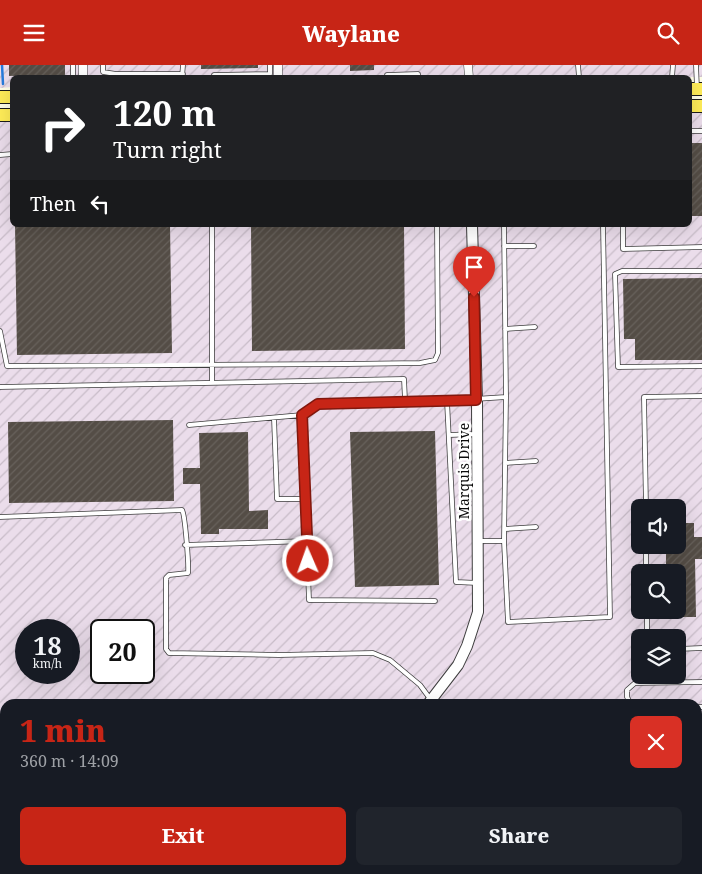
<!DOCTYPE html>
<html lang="en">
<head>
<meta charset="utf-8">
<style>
	body { margin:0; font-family:"Noto Serif",serif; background:#20242c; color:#f1f3f6; height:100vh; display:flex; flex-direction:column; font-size:19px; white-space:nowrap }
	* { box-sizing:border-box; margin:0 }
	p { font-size:16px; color:#9ea1a6 }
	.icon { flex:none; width:28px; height:28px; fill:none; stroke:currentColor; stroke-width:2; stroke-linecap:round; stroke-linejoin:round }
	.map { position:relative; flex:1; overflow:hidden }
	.panel { position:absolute; left:0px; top:634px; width:702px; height:176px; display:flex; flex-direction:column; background:#171b24; border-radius:15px 15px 0 0; box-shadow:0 5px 20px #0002 }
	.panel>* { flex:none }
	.top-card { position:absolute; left:10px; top:10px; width:682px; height:152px; border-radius:8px; box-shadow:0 5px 20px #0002; background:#202124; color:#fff; overflow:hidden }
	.tools { position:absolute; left:631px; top:434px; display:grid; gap:10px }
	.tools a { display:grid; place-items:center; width:55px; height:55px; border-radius:8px; background:#171b24; box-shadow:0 5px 20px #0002; font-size:25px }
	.speed { position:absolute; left:15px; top:554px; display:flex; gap:10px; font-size:25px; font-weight:700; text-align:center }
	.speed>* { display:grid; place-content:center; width:65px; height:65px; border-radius:50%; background:#171b24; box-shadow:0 5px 20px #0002; line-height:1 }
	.speed small { font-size:12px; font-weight:400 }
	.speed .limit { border:2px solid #111; border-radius:8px; background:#fff; color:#111 }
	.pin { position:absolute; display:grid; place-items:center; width:42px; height:42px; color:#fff; margin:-51px -21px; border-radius:50% 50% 50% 0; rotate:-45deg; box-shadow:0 0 5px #0007 }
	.pin .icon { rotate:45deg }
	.me { position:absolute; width:55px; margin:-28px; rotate:358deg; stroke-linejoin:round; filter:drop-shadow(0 0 4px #0008) }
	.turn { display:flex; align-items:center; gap:18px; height:105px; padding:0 20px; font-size:22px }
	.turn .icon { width:65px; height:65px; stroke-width:2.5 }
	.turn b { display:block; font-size:35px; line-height:42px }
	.then { display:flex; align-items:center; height:48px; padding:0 20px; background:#0003; gap:10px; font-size:19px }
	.round { display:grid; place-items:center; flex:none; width:52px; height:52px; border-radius:8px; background:#20242c }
	.summary { display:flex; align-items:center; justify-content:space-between; height:85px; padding:0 20px }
	h1 { font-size:30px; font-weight:800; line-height:38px; color:#c72516 }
	.button { display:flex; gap:10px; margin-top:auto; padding:10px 20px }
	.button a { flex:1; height:58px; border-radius:8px; background:#c72516; color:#fff; font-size:20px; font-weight:800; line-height:58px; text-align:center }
	.button a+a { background:#20242c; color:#f1f3f6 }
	header { display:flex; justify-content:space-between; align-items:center; height:65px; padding:0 20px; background:#c72516; color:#fff; font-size:22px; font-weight:800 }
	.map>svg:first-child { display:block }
	.industrial { fill:url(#industrial-furrows); fill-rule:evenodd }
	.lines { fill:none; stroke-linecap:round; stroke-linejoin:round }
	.stream { stroke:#267adb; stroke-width:2.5 }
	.building { fill:url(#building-hatch) }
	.service-casing { stroke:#3e3e3e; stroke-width:5.5 }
	.minor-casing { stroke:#3e3e3e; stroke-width:9 }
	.tertiary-casing { stroke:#3e3e3e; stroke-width:12 }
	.primary-casing { stroke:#1c1c1c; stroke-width:14 }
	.service { stroke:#fff; stroke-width:4 }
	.minor { stroke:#fff; stroke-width:8 }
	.tertiary { stroke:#fff; stroke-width:10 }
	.primary { stroke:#ffed58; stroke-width:12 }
	.route-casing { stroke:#81180e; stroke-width:12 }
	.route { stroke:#c72516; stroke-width:9 }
	.labels { text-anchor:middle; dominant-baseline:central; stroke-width:5; stroke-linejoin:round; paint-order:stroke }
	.street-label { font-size:14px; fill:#0b0b0b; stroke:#fff }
</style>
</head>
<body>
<header><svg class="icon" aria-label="menu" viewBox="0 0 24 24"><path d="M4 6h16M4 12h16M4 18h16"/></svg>Waylane<svg class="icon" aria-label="search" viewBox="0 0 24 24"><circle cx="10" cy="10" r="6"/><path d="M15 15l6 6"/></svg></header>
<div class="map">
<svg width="702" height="809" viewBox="0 0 702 809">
	<defs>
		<pattern id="industrial-furrows" width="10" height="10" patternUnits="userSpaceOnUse" patternTransform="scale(1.25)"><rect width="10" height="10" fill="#ebddeb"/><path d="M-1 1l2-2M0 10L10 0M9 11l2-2" fill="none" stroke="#c8bcc8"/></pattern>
		<pattern id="building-hatch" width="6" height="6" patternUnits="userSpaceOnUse" patternTransform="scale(1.25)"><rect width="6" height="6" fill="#544d46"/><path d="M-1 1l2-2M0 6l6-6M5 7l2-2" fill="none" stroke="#68625c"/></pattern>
	</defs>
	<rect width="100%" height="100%" fill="#fffee8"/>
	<path class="industrial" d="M0 0H702V12H12V22L0 23Z
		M690 48H702V809H0V55H12V160H690ZM640 442H678V480H640ZM640 508H678V545H640ZM26 565H69V608H26ZM101 565H144V608H101ZM640 572H678V610H640ZM5 639H698V805H5Z"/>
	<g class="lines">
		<path class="stream" d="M2 0 3 19"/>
	</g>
	<path class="building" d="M9 0H65V10L9 11Z
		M201 0H258V3L201 4Z
		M350 0H374V5L350 6Z
		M690 78H702V151H690Z
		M15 160H170L172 288 17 290Z
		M251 160H404L405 284 252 286Z
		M702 213V295H635V274H624L623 214Z
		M173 355 174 436 9 438 8 357Z
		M435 366 439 520 355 522 350 367Z
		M248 367 249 446 268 445V464H219V469H201L200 419H183V403H200L199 368Z
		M678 458H694V472H702V494H695L696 552H667L666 545H678V508H666V480H678Z
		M698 682H700L702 809H570V805H698Z
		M225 805H344V809H225Z
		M433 805H500V809H433Z"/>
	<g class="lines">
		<g class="service-casing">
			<path id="service" d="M73 0V12
				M103 0V7L116 9V12
				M578 0 579 12
				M696 0 697 23
				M116 9H183
				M182 12 183 0
				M214 12V10L270 9V0
				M387 12V10L418 9V12
				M672 12 673 0
				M690 66H702
				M0 90 12 89
				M212 160V317
				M623 160V184L702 182
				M504 181H534
				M702 206H622L615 209 618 302 702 301
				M505 264 535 262
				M0 266 7 301 347 299 420 298 435 295 438 288 437 160
				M0 322 404 314 405 335 428 337 506 332 504 160
				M405 335 318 339 302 350 309 535 435 536
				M447 336 456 517 478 518
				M274 353 277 434H305
				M189 360 302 350
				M449 370 477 369
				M505 398 536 396
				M646 442 644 332 702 331
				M0 452 182 445C185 449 189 500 188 508L169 510 166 513V584L169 588 279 590 373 588 390 595 420 620 431 635
				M505 464 536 462
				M478 476H504L506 332
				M504 476 508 557 610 552 603 160
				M185 480 307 476
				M646 480V508
				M647 545V572
				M678 584 702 583
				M631 639 627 632V625L635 618 702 617
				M698 642H702
				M698 675H702
				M354 805 355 809
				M537 805V809"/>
		</g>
		<g class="minor-casing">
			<path id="minor" d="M83 0V12
				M278 0V12
				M468 0 469 12"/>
		</g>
		<g class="tertiary-casing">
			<path id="tertiary" d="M428 639 458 600 467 581 478 547 477 335 472 160
				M389 809V805"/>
		</g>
		<g class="primary-casing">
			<path id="primary" d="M690 24H702
				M0 32H12
				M690 41H702
				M0 50H12"/>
		</g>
		<use href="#service" class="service"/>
		<use href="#minor" class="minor"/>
		<use href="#tertiary" class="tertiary"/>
		<use href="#primary" class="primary"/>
	</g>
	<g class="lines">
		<g class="route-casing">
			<path id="route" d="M308 496 302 350 318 339 476 335 474 232"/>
		</g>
		<use href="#route" class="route"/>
	</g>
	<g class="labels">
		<g class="street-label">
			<text transform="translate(463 406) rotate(-90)">Marquis Drive</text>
		</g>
	</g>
</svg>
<div class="tools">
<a><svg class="icon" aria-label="sound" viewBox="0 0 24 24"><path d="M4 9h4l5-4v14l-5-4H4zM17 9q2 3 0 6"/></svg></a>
<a><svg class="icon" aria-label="search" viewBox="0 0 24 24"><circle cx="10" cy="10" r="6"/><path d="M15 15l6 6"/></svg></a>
<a><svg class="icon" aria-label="layers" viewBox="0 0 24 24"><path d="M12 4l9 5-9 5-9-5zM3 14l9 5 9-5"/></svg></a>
</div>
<div class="speed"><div>18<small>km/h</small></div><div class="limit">20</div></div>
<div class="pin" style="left:474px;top:232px;background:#d93025"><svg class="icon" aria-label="arrive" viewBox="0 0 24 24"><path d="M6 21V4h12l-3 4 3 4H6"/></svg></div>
<svg class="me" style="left:308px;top:496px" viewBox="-20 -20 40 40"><circle r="17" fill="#c72516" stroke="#fff" stroke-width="3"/><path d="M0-11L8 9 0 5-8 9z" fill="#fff"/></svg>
<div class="top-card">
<div class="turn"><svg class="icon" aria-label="right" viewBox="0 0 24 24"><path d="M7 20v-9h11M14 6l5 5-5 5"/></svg><div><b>120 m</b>Turn right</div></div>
<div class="then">Then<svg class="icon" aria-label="left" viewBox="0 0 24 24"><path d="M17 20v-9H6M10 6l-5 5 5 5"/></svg></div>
</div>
<section class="panel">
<div class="summary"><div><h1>1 min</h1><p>360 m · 14:09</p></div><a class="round" style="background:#d93025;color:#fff"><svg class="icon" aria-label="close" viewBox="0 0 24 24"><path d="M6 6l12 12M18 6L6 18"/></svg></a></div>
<div class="button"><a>Exit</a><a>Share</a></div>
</section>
</div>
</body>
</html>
